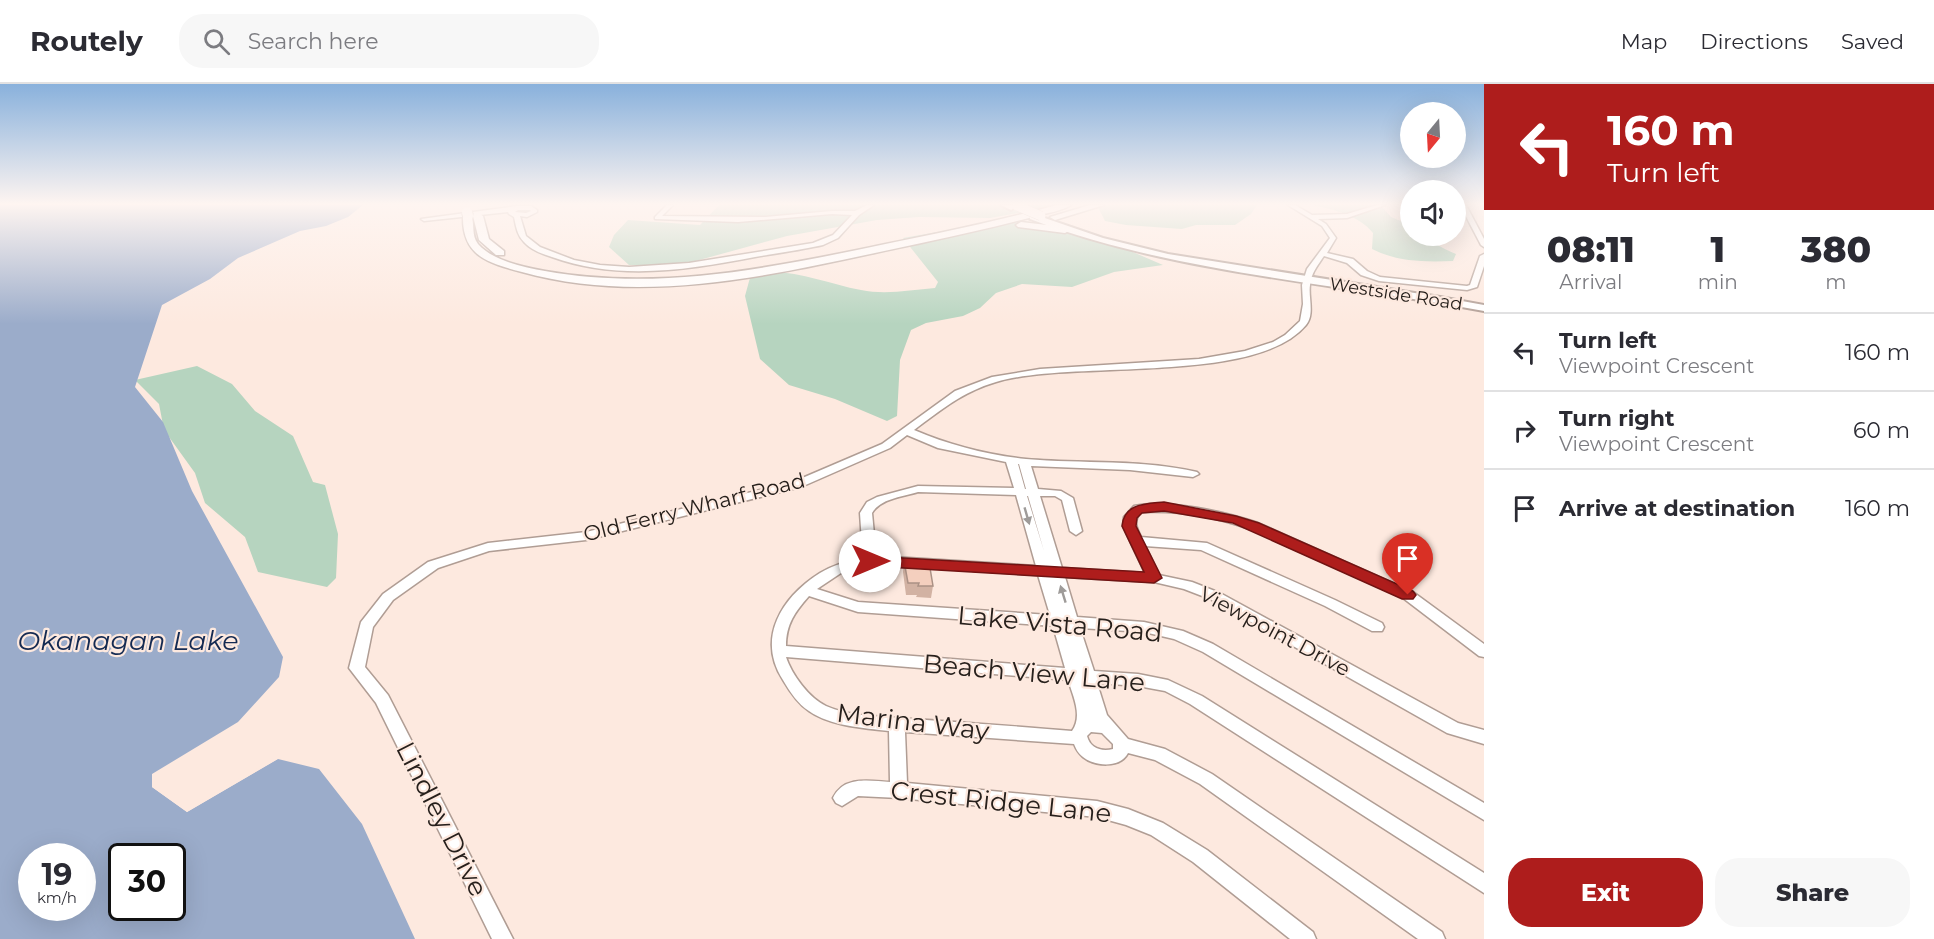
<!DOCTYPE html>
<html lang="en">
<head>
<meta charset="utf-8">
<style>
	body { margin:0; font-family:Montserrat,sans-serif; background:#f7f7f7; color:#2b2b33; height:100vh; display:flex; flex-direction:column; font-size:22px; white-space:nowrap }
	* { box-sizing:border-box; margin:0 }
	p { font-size:20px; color:#7c7c81 }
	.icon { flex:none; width:33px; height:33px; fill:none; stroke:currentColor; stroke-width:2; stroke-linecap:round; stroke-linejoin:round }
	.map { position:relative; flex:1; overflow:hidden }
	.sheet { display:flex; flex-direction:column; background:#fff; width:450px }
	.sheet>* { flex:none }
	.guide { background:#ae1d1c; color:#fff; overflow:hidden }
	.needle { width:39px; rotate:198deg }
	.tools { position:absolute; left:1400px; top:18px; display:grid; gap:12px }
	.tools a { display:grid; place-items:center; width:66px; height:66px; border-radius:50%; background:#fff; box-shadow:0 6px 24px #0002; font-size:30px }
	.speed { position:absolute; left:18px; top:759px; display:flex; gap:12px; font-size:30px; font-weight:700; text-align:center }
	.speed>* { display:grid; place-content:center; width:78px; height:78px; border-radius:50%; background:#fff; box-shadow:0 6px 24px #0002; line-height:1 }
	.speed small { font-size:15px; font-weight:400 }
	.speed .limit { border:3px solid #111; border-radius:9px; background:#fff; color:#111 }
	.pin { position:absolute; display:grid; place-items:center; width:51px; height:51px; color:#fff; margin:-62px -26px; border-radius:50% 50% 50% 0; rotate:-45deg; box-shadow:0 0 6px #0007 }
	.pin .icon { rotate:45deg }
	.me { position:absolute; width:66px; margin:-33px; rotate:90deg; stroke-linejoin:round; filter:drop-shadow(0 0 4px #0008) }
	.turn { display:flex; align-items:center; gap:21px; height:126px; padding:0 24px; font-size:27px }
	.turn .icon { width:78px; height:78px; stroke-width:2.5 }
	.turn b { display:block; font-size:42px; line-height:51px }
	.eta { display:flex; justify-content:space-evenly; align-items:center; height:102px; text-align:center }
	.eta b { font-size:36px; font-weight:800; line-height:42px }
	.button { display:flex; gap:12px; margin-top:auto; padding:12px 24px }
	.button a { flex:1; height:69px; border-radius:24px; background:#ae1d1c; color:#fff; font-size:24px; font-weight:800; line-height:69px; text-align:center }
	.button a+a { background:#f7f7f7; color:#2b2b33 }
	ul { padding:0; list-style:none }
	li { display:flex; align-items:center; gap:18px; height:78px; padding:0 24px; border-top:2px solid #e1e1e2 }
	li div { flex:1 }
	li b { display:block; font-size:22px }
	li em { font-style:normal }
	header { display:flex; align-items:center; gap:36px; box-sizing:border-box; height:84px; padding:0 30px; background:#fff; border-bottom:2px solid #e1e1e2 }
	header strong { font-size:28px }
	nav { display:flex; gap:33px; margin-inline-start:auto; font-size:21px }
	.search { width:420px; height:54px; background:#f7f7f7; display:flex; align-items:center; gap:15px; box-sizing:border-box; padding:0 21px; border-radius:24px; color:#7c7c81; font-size:22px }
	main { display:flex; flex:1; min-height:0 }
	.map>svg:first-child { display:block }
	.green { fill:#b6d4bf }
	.water { fill:#9bacca; fill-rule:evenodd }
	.pier { fill:#fde9df }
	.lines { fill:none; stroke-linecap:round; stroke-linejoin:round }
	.minor-casing { stroke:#b09d94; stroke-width:3 }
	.major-casing { stroke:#b09d94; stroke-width:4 }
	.highway-casing { stroke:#b09d94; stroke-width:3 }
	.minor { fill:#fff; fill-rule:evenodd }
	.major { fill:#fff; fill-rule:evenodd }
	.highway { fill:#fff; fill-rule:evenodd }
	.major-bridge-casing { stroke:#b09d94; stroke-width:10; stroke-linecap:butt }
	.highway-bridge-casing { stroke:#b09d94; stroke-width:12; stroke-linecap:butt }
	.major-bridge { stroke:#fff; stroke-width:9 }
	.highway-bridge { stroke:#fff; stroke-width:10 }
	.wall { fill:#d2b2a3 }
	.building { fill:#f4cfbe; stroke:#ab9185; stroke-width:1.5 }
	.oneway { fill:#9e9b99 }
	.route { fill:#ae1d1c; stroke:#711312; stroke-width:1.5 }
	.labels { text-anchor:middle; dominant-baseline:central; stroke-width:4.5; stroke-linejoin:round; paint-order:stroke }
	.far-street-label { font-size:18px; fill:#27201c; stroke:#fde9df }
	.street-label { font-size:21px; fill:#27201c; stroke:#fde9df }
	.near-street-label { font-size:26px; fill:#27201c; stroke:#fde9df }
	.near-water-label { font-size:27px; font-style:italic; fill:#142a52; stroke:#fde9df }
</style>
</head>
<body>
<header>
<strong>Routely</strong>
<div class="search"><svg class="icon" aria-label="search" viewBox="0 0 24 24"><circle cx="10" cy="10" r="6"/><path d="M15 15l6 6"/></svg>Search here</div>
<nav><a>Map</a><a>Directions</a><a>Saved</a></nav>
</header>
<main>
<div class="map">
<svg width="1484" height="855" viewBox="0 0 1484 855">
	<rect width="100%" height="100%" fill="#fde9df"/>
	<path class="green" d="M719 121H1062L990 134 919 133 877 136 787 152 681 181H629L609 163 614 151 628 136 700 141Z
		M1097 121H1257L1251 130 1235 141H1196L1182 145 1126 141 1105 137Z
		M1312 121H1383L1382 123 1391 133 1410 141V152C1427 152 1440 164 1456 170L1453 177C1424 178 1398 178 1372 165L1373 149C1360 132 1333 125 1312 121Z
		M1000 137 1053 143 1098 153 1163 181 1114 188 1072 203 1022 200 996 209 980 224 963 232 926 239 911 246 900 276 897 332 887 337 835 315 789 301 760 275 745 212 751 190C789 182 824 199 861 206 885 211 911 206 935 204L938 198 903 154Z
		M197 282 232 300 255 327 293 352 313 398 325 401 338 450 336 494 327 503 258 488 245 453 205 419 195 389 164 346 159 320 135 296Z"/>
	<path class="water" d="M0 121H363L348 133 326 142 300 147 238 174 210 195 162 221 135 303 163 338 192 407 283 573 279 593 238 638 152 690V703L187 728 278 675 319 685 362 740 415 855H0ZM32 772H82V824H32ZM122 772H172V824H122Z"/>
	<path class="pier" d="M276 673H281L187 728 152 703 155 701 187 725Z"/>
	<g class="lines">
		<g class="minor-casing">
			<path id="minor" d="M667 121H673L662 132 765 133 832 127H855L867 121H874L859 131 838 154 823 161C801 166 778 169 755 173 688 186 618 197 552 173 542 170 531 166 524 158 517 151 516 142 514 133L509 130 508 128 424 137 421 135 517 122H531L537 126V128L527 133 520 132 526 152 540 163 574 176 600 181 629 183 689 179 813 159 833 151 852 131 832 130 738 138 655 135V133ZM518 126H530L531 127 526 129 515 128Z
				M1288 121H1295L1312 131 1347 130 1377 121H1385L1347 134 1318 135 1326 140 1336 154 1327 169 1353 175 1367 187 1380 193 1467 202 1470 201 1480 172 1484 170V182L1477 203 1467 206 1379 197 1361 191 1347 179 1324 172C1318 181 1311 189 1310 201 1308 213 1315 230 1306 241 1255 302 1072 275 996 298 962 308 941 326 914 346 949 361 988 371 1026 375 1081 380 1143 375 1197 388L1199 390 1193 393 1130 386 1031 382 1038 405 1061 407 1073 414 1082 447 1076 451 1070 447 1062 416 1055 412H1040L1062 484 1145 489 1123 442 1124 433 1134 422C1168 415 1225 428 1258 439L1413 508 1484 560V573L1479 572 1403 514 1250 445C1216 433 1177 426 1141 428 1133 437 1136 443 1141 453L1207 459 1335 516 1382 539 1384 543 1382 547H1372L1325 522 1201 466 1145 462 1159 491 1192 498 1220 509 1458 639 1484 646V660L1447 649 1210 515 1184 505 1154 498 1065 493 1077 533 1144 538 1183 547 1213 560 1484 719V736L1203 568 1174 555 1144 548 1080 544 1094 587 1138 590 1168 596 1202 612 1484 789V809L1190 620 1165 607 1138 602 1097 599 1107 631 1128 655 1165 665 1212 690 1442 848 1445 855H1418L1200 700 1155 676 1128 669C1120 685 1094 682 1083 673 1078 669 1076 665 1074 660L905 648 907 699 1097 717 1128 725 1163 739 1207 766 1313 848 1316 855H1290L1193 778 1151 751 1126 741 1097 733 899 714 858 712 842 722 836 719 833 714C844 691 870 697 890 698L889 647C864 644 830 642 809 627 798 620 790 608 783 596 756 554 782 513 820 489 833 481 848 477 863 474L860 429 867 418 877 413 918 402 1014 404 1006 378 938 364 907 351 890 364 801 403 586 456 489 467 438 484 393 516 373 543 365 583 388 611 513 855H492L376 619 349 584 361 538 383 510 428 478 488 459 586 448 793 398 882 360 955 307 992 293 1040 285 1199 275 1245 267 1273 258 1285 251 1300 237 1303 220 1302 201 1307 185 1330 154 1322 142ZM1018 380H1019L1026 405H1025ZM918 408 1016 411 1036 482 876 472 872 429C881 414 903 413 918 408ZM1027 412H1028L1044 467ZM878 480 1038 491 1050 531 858 518 817 505 841 489ZM809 512 858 528 1053 542 1065 584 786 562C786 540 795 528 809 512ZM786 573 1068 596C1073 612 1083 632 1072 647 1014 642 956 638 898 634 875 632 848 632 826 622 809 614 792 591 786 573ZM1091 648 1102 649 1113 660V665C1101 668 1090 664 1087 652Z
				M1460 121H1466L1484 155V163L1481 161Z"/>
		</g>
		<g class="major-casing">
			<path id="major" d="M1001 121H1012L1015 123 1011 126Z
				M1030 131H1036L1103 154 1168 170 1440 213 1484 221V227C1332 198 1176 190 1030 135Z"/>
		</g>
		<g class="highway-casing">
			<path id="highway" d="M1057 121H1071C1062 127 1047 129 1036 132 1000 142 963 150 926 158 796 185 654 225 522 188 488 179 462 172 463 132L471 130C475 140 471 151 478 160 493 177 524 183 545 187 651 206 754 187 857 166 924 152 991 139 1057 121Z
				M1090 121H1104L1055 136 1050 133Z
				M478 129 483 132 489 155 504 167V171H496L479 156 473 132Z
				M1021 138 1065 143 1070 146 1065 149 1018 143 1016 141Z"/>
		</g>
		<use href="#minor" class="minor"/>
		<use href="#major" class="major"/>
		<use href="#highway" class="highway"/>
		<g class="major-bridge-casing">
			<path id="major-bridge" d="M1017 122 1041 132"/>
		</g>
		<g class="highway-bridge-casing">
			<path id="highway-bridge" d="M467 128 468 132"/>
		</g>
		<use href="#major-bridge" class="major-bridge"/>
		<use href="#highway-bridge" class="highway-bridge"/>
	</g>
	<path class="wall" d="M904 477 933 502 931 514 916 513 917 511H906L903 488Z"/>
	<path class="building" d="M904 477 929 478 933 502H918L919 499H908Z"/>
	<defs><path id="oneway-solid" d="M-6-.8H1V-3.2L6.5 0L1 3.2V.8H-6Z" transform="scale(1.5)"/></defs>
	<g class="oneway">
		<use href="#oneway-solid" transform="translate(1027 432) rotate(74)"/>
		<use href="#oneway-solid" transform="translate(1063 510) rotate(-107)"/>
	</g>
	<linearGradient id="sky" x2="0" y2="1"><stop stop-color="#89b1dc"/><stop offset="0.5" stop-color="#fef5f1"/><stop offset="1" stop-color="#fef5f1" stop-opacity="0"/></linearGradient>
	<rect width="1484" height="240" fill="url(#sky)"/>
	<path class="route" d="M1164 418 1236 432 1259 439 1413 507 1416 511 1413 515H1402L1233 439 1164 427 1142 429 1137 434 1136 442 1162 494 1154 499 870 482 863 477 870 472 1144 488 1122 442C1124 419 1146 420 1164 418Z"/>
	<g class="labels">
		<g class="far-street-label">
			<text transform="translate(1396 210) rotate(9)">Westside Road</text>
		</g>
		<g class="street-label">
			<text transform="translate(694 423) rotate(-14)">Old Ferry Wharf Road</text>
			<text transform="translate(1275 547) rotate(28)">Viewpoint Drive</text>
		</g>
		<g class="near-street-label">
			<text transform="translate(1060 540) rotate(5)">Lake Vista Road</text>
			<text transform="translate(1034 589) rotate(5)">Beach View Lane</text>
			<text transform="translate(913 638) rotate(7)">Marina Way</text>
			<text transform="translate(1001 718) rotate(6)">Crest Ridge Lane</text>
			<text transform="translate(442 735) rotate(63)">Lindley Drive</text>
		</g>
		<g class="near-water-label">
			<text x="128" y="556">Okanagan Lake</text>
		</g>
	</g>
</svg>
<div class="tools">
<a><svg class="needle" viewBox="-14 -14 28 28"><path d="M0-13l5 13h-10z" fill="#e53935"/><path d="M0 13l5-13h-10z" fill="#7c7c81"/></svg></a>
<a><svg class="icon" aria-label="sound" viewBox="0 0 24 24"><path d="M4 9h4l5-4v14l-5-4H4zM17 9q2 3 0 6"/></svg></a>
</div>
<div class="speed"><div>19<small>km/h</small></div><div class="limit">30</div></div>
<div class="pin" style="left:1408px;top:511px;background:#d93025"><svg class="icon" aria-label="arrive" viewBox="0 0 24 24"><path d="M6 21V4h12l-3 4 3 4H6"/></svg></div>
<svg class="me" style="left:870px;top:477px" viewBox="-20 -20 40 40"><circle r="19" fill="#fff"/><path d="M0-13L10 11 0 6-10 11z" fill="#ae1d1c"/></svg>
</div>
<section class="sheet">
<div class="guide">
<div class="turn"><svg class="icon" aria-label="left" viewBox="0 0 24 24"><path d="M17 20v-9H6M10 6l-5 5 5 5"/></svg><div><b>160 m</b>Turn left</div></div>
</div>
<div class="eta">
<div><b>08:11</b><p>Arrival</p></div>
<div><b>1</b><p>min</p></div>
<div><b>380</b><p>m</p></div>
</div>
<ul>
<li><svg class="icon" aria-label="left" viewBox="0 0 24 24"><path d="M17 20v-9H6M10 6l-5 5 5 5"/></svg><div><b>Turn left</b><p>Viewpoint Crescent</p></div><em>160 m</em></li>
<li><svg class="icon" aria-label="right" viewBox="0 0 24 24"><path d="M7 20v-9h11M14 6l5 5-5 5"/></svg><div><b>Turn right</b><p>Viewpoint Crescent</p></div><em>60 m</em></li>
<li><svg class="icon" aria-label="arrive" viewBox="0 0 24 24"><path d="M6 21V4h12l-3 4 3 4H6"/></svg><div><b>Arrive at destination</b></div><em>160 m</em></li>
</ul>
<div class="button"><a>Exit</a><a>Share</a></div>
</section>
</main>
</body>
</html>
